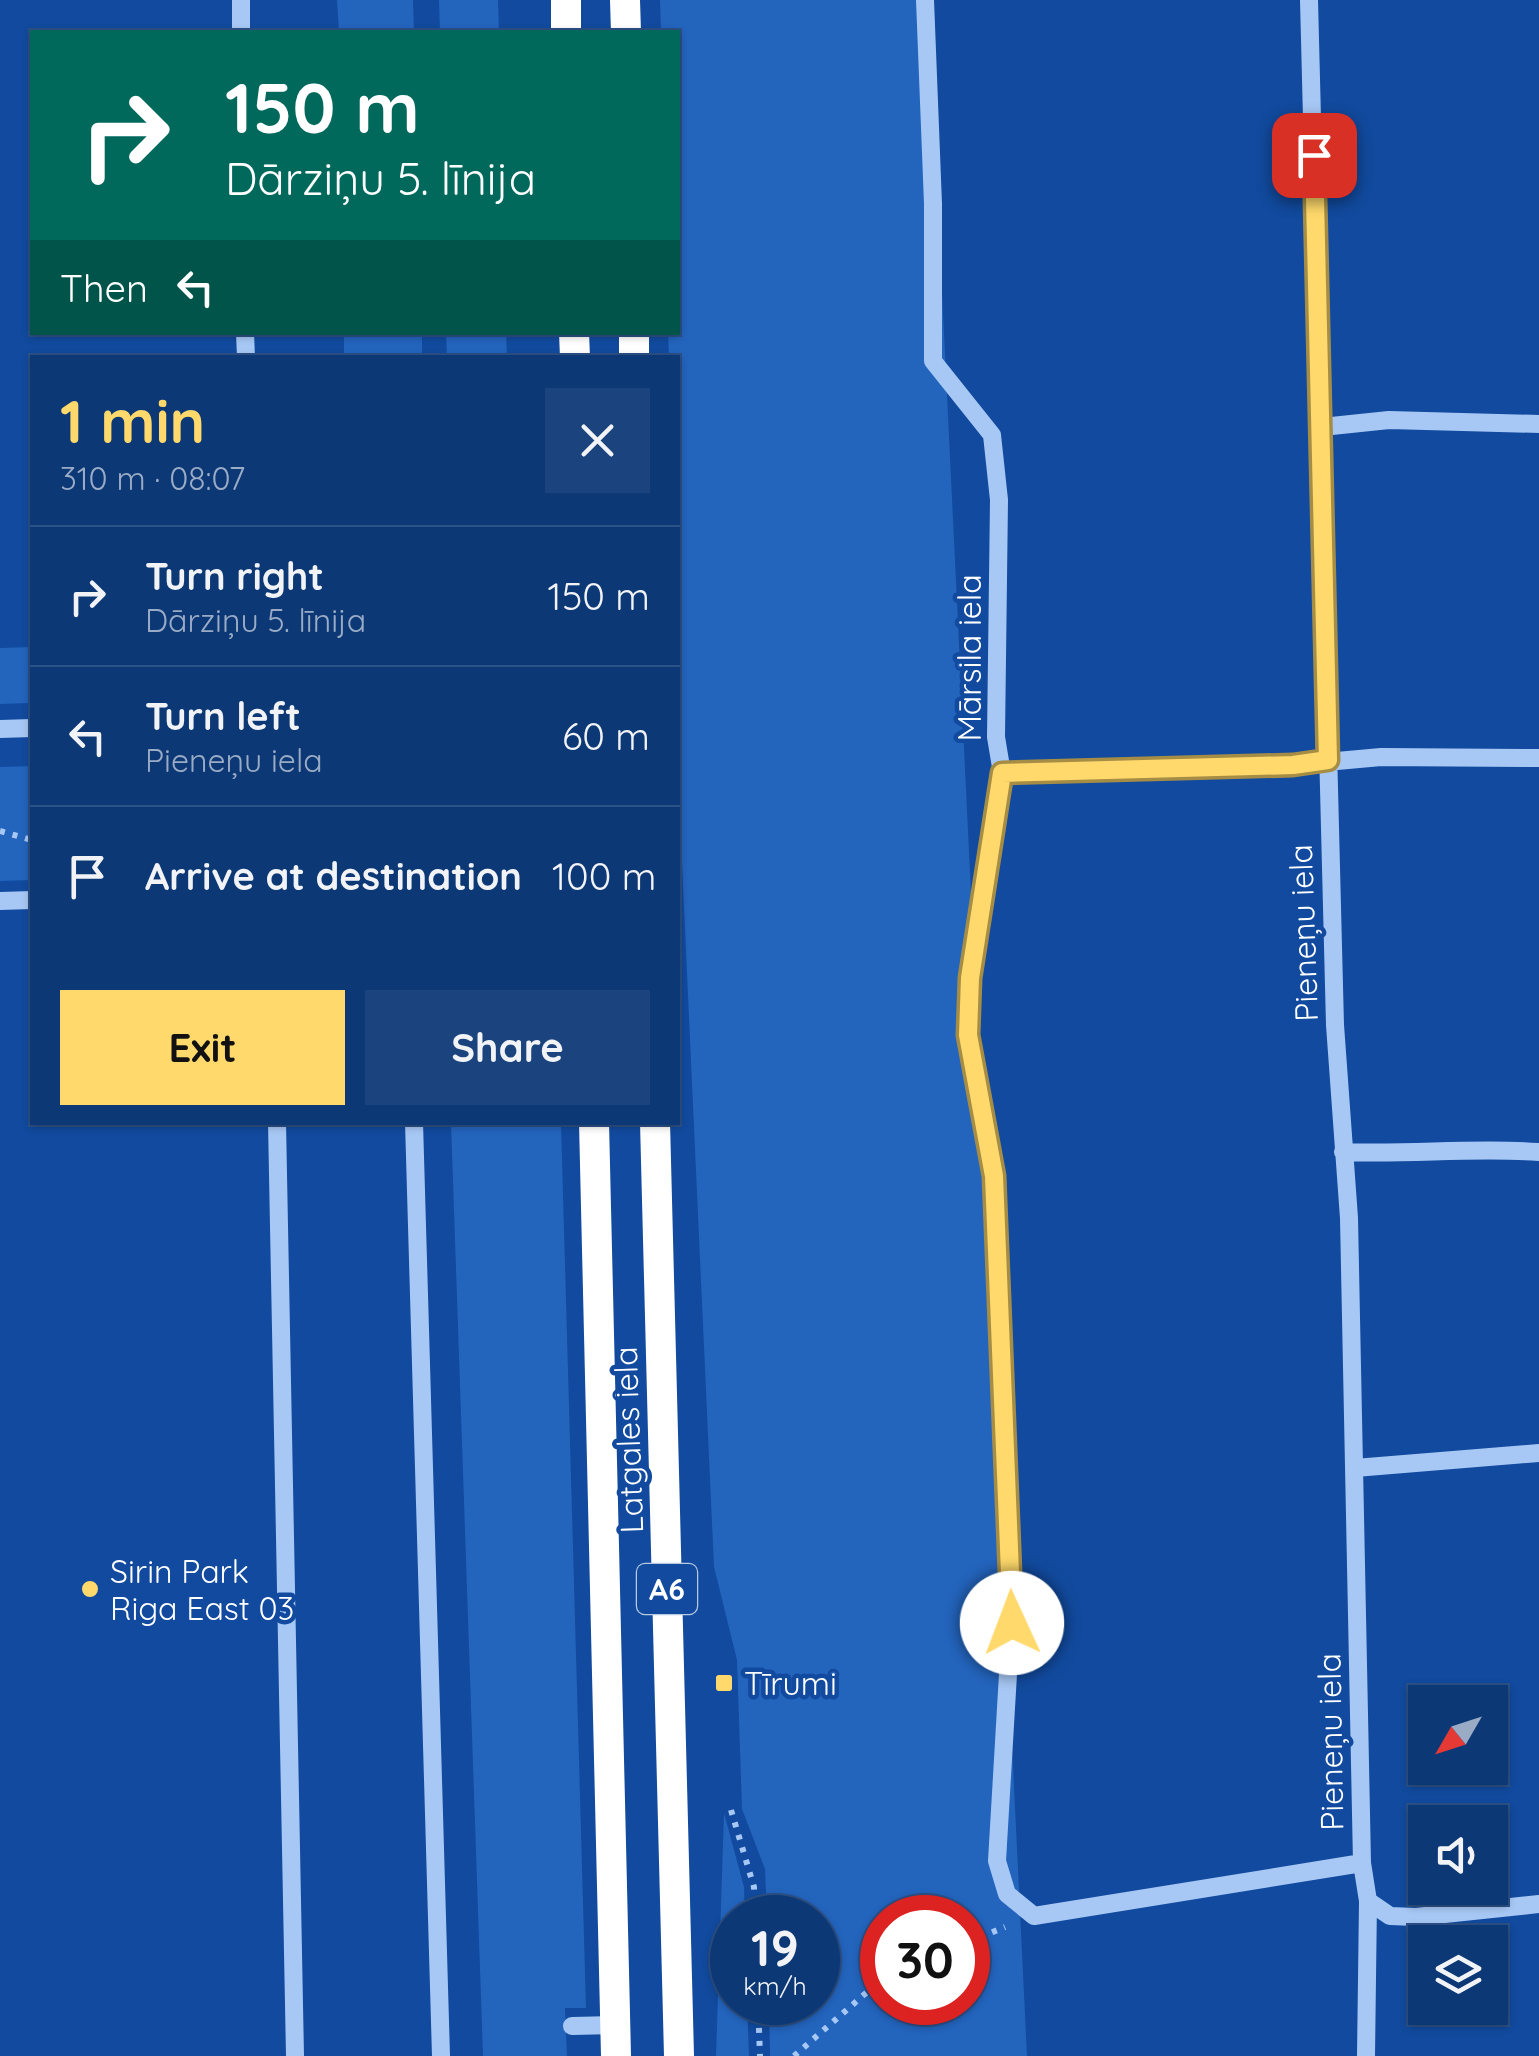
<!DOCTYPE html>
<html lang="en">
<head>
<meta charset="utf-8">
<style>
	body { margin:0; font-family:Quicksand,sans-serif; background:#1b437e; color:#f1f3f6; height:100vh; display:flex; flex-direction:column; font-size:38px; white-space:nowrap }
	* { box-sizing:border-box; margin:0 }
	p { font-size:32px; color:#9aacc5 }
	.icon { flex:none; width:55px; height:55px; fill:none; stroke:currentColor; stroke-width:2; stroke-linecap:round; stroke-linejoin:round }
	.map { position:relative; flex:1; overflow:hidden }
	.drawer { position:absolute; left:30px; top:355px; width:650px; height:770px; display:flex; flex-direction:column; background:#0d3876; border-radius:0px; box-shadow:0 2px 8px #0004,0 0 0 2px #2d5288 }
	.drawer>* { flex:none }
	.hud { position:absolute; left:30px; top:30px; width:650px; height:305px; border-radius:0px; box-shadow:0 2px 8px #0004,0 0 0 2px #2d5288; background:#00695c; color:#fff; overflow:hidden }
	.needle { width:65px; rotate:231deg }
	.tools { position:absolute; left:1408px; top:1685px; display:grid; gap:20px }
	.tools a { display:grid; place-items:center; width:100px; height:100px; border-radius:0px; background:#0d3876; box-shadow:0 2px 8px #0004,0 0 0 2px #2d5288; font-size:50px }
	.speed { position:absolute; left:710px; top:1895px; display:flex; gap:20px; font-size:50px; font-weight:700; text-align:center }
	.speed>* { display:grid; place-content:center; width:130px; height:130px; border-radius:50%; background:#0d3876; box-shadow:0 2px 8px #0004,0 0 0 2px #2d5288; line-height:1 }
	.speed small { font-size:25px; font-weight:400 }
	.speed .limit { border:15px solid #d22; background:#fff; color:#111 }
	.pin { position:absolute; display:grid; place-items:center; width:85px; height:85px; color:#fff; margin:-42px; border-radius:20px; box-shadow:0 5px 15px #0006 }
	.me { position:absolute; width:110px; margin:-55px; rotate:358deg; stroke-linejoin:round; filter:drop-shadow(0 0 8px #0008) }
	.turn { display:flex; align-items:center; gap:35px; height:210px; padding:0 30px; font-size:45px }
	.turn .icon { width:130px; height:130px; stroke-width:2.5 }
	.turn b { display:block; font-size:70px; line-height:85px }
	.then { display:flex; align-items:center; height:95px; padding:0 30px; background:#0003; gap:20px; font-size:38px }
	.round { display:grid; place-items:center; flex:none; width:105px; height:105px; border-radius:0px; background:#1b437e }
	.headline { display:flex; align-items:center; justify-content:space-between; height:170px; padding:0 30px }
	h1 { font-size:60px; font-weight:800; line-height:75px; color:#ffd96b }
	.primary-button { display:flex; gap:20px; margin-top:auto; padding:20px 30px }
	.primary-button a { flex:1; height:115px; border-radius:0px; background:#ffd96b; color:#111; font-size:40px; font-weight:800; line-height:115px; text-align:center }
	.primary-button a+a { background:#1b437e; color:#f1f3f6 }
	ul { padding:0; list-style:none }
	li { display:flex; align-items:center; gap:30px; height:140px; padding:0 30px; border-top:2px solid #2d5288 }
	li div { flex:1 }
	li b { display:block; font-size:38px }
	li em { font-style:normal }
	.map>svg:first-child { display:block }
	.green { fill:#2364bd; fill-rule:evenodd }
	.lines { fill:none; stroke-linecap:round; stroke-linejoin:round }
	.path { stroke:#a7c8f5; stroke-width:6; stroke-dasharray:5 8; stroke-linecap:butt }
	.minor { stroke:#a7c8f5; stroke-width:18 }
	.highway { stroke:#fff; stroke-width:30 }
	.route-casing { stroke:#a68d46; stroke-width:25 }
	.route { stroke:#ffd96b; stroke-width:18 }
	.poi-dot { fill:#ffd96b; stroke:#114a9e; stroke-width:4 }
	.labels { text-anchor:middle; dominant-baseline:central; stroke-width:9; stroke-linejoin:round; paint-order:stroke }
	.shield { fill:#114a9e; stroke:#b8c9e2; stroke-width:2.5 }
	.shield-label { font-size:30px; font-weight:bold; fill:#fff }
	.street-label { font-size:32px; fill:#fff; stroke:#114a9e }
	.poi-label { font-size:32px; fill:#fff; stroke:#114a9e; text-anchor:start }
</style>
</head>
<body>
<div class="map">
<svg width="1539" height="2056" viewBox="0 0 1539 2056">
	<rect width="100%" height="100%" fill="#114a9e"/>
	<path class="green" d="M337 0H413L414 32H339Z
		M439 0H498L499 32H440Z
		M660 0H928L1027 2056H770L769 2003 818 2002V1918L767 1917 765 1869 742 1809 737 1660 714 1567 679 797 678 358 669 357 668 333 678 332V32H661ZM882 1918H968V2002H882Z
		M344 333H422V357H344Z
		M446 333H506L507 357H447Z
		M32 647V703L0 704V648Z
		M32 766V880L0 881V767Z
		M451 1123H561L586 2008H565L567 2056H483Z
		M724 1813 744 1887 745 1917 732 1918V2002L747 2003 749 2056H716Z"/>
	<g class="lines">
		<path class="path" d="M0 831 32 840
			M731 1810 754 1887 755 1918
			M968 1942 1005 1927
			M758 2002 760 2056
			M794 2056 882 1979"/>
		<path class="minor" d="M241 0V32
			M925 0 933 204V361L992 435 999 500 996 737 1002 773 970 978 967 1035 994 1176 1011 1623 997 1861 1007 1894 1034 1916 1362 1863
			M1309 0 1335 1025 1349 1218 1362 1863 1368 1901 1390 1916 1416 1917 1539 1904
			M245 332 246 358
			M1322 427 1389 420 1539 424
			M0 729 32 728
			M1002 773 1293 765 1381 757 1539 758
			M0 901 32 900
			M277 1122 295 2056
			M414 1122 441 2056
			M1343 1152C1409 1155 1474 1147 1539 1152
			M1355 1468 1539 1453
			M572 2026 615 2025
			M1366 2056 1368 1901"/>
		<path class="highway" d="M566 0V32
			M625 0 626 32
			M574 332 575 358
			M634 332V358
			M594 1122 616 2056
			M655 1122 679 2056"/>
	</g>
	<g class="lines">
		<g class="route-casing">
			<path id="route" d="M1012 1623 994 1176 968 1035 970 978 1002 773 1293 765 1328 760 1314 155"/>
		</g>
		<use href="#route" class="route"/>
	</g>
	<g class="poi-dot">
		<circle cx="90" cy="1589" r="10"/>
		<rect x="714" y="1673" width="20" height="20" rx="5"/>
	</g>
	<g class="labels">
		<rect class="shield" x="637" y="1564" width="60" height="50" rx="8"/>
		<g class="shield-label">
			<text x="667" y="1589">A6</text>
		</g>
		<g class="street-label">
			<text transform="translate(969 658) rotate(-90)">Mārsila iela</text>
			<text transform="translate(1303 933) rotate(-92)">Pieneņu iela</text>
			<text transform="translate(628 1440) rotate(-92)">Latgales iela</text>
			<text transform="translate(1330 1742) rotate(-91)">Pieneņu iela</text>
		</g>
		<g class="poi-label">
			<text x="110" y="1571">Sirin Park<tspan x="110" dy="37">Riga East 03</tspan></text>
			<text x="744" y="1683">Tīrumi</text>
		</g>
	</g>
</svg>
<div class="tools">
<a><svg class="needle" viewBox="-14 -14 28 28"><path d="M0-13l5 13h-10z" fill="#e53935"/><path d="M0 13l5-13h-10z" fill="#9aacc5"/></svg></a>
<a><svg class="icon" aria-label="sound" viewBox="0 0 24 24"><path d="M4 9h4l5-4v14l-5-4H4zM17 9q2 3 0 6"/></svg></a>
<a><svg class="icon" aria-label="layers" viewBox="0 0 24 24"><path d="M12 4l9 5-9 5-9-5zM3 14l9 5 9-5"/></svg></a>
</div>
<div class="speed"><div>19<small>km/h</small></div><div class="limit">30</div></div>
<div class="pin" style="left:1314px;top:155px;background:#d93025"><svg class="icon" aria-label="arrive" viewBox="0 0 24 24"><path d="M6 21V4h12l-3 4 3 4H6"/></svg></div>
<svg class="me" style="left:1012px;top:1623px" viewBox="-20 -20 40 40"><circle r="19" fill="#fff"/><path d="M0-13L10 11 0 6-10 11z" fill="#ffd96b"/></svg>
<div class="hud">
<div class="turn"><svg class="icon" aria-label="right" viewBox="0 0 24 24"><path d="M7 20v-9h11M14 6l5 5-5 5"/></svg><div><b>150 m</b>Dārziņu 5. līnija</div></div>
<div class="then">Then<svg class="icon" aria-label="left" viewBox="0 0 24 24"><path d="M17 20v-9H6M10 6l-5 5 5 5"/></svg></div>
</div>
<section class="drawer">
<div class="headline"><div><h1>1 min</h1><p>310 m · 08:07</p></div><a class="round"><svg class="icon" aria-label="close" viewBox="0 0 24 24"><path d="M6 6l12 12M18 6L6 18"/></svg></a></div>
<ul>
<li><svg class="icon" aria-label="right" viewBox="0 0 24 24"><path d="M7 20v-9h11M14 6l5 5-5 5"/></svg><div><b>Turn right</b><p>Dārziņu 5. līnija</p></div><em>150 m</em></li>
<li><svg class="icon" aria-label="left" viewBox="0 0 24 24"><path d="M17 20v-9H6M10 6l-5 5 5 5"/></svg><div><b>Turn left</b><p>Pieneņu iela</p></div><em>60 m</em></li>
<li><svg class="icon" aria-label="arrive" viewBox="0 0 24 24"><path d="M6 21V4h12l-3 4 3 4H6"/></svg><div><b>Arrive at destination</b></div><em>100 m</em></li>
</ul>
<div class="primary-button"><a>Exit</a><a>Share</a></div>
</section>
</div>
</body>
</html>
